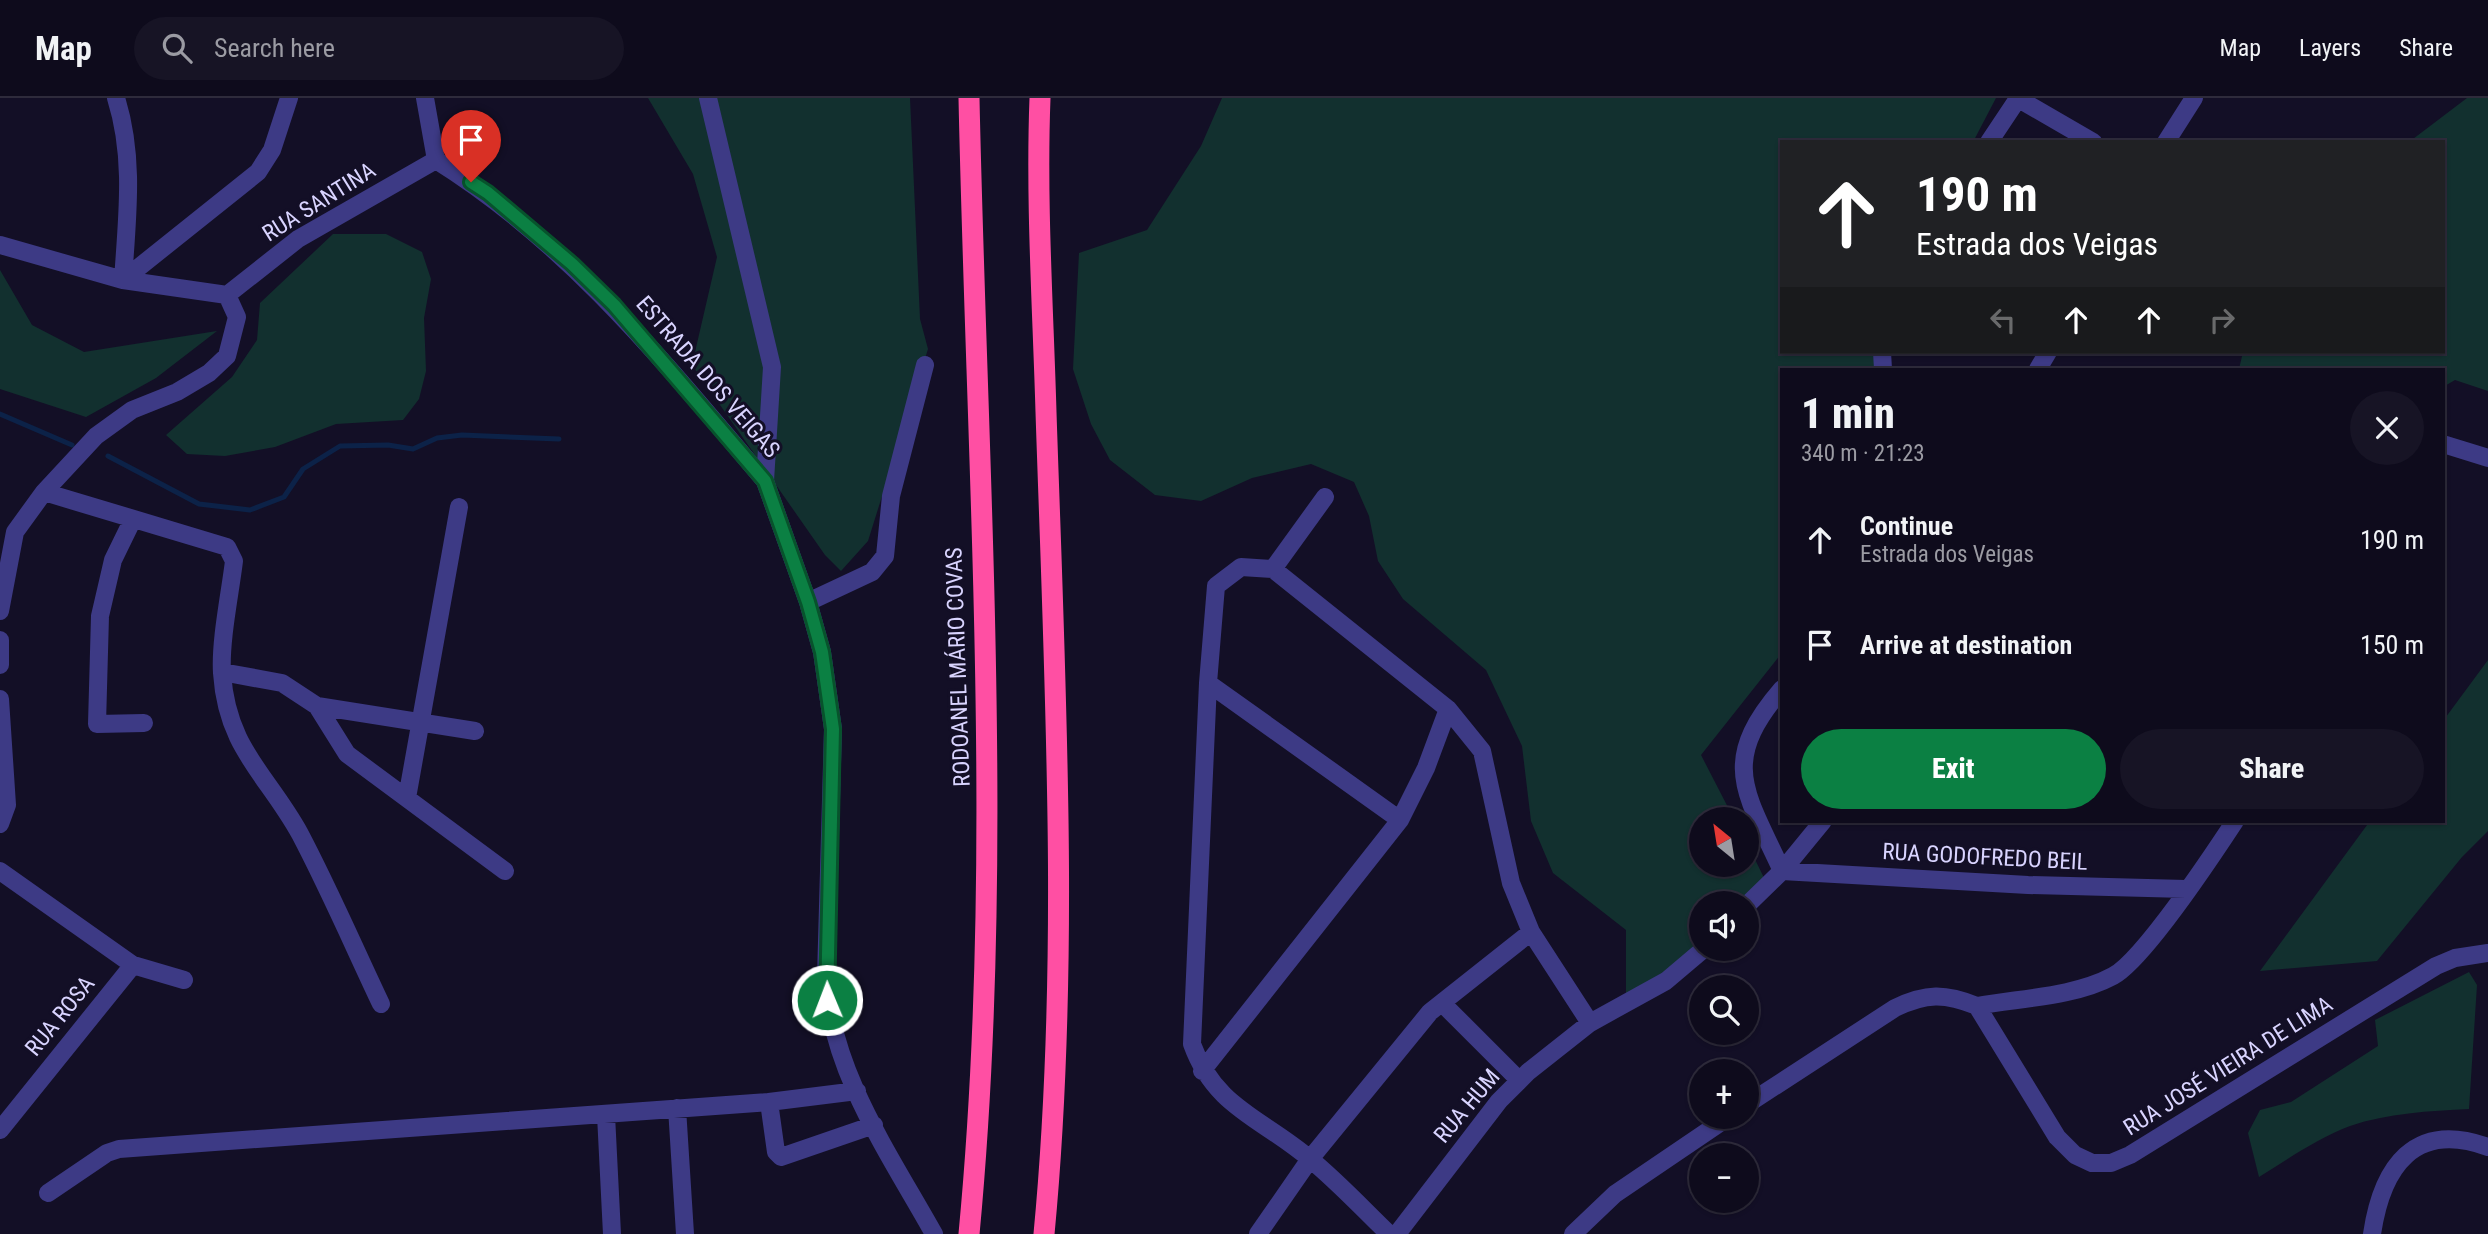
<!DOCTYPE html>
<html lang="en">
<head>
<meta charset="utf-8">
<style>
	body { margin:0; font-family:"Roboto Condensed",sans-serif; background:#171425; color:#f1f3f6; height:100vh; display:flex; flex-direction:column; font-size:26px; white-space:nowrap }
	* { box-sizing:border-box; margin:0 }
	p { font-size:23px; color:#9b9ba3 }
	.icon { flex:none; width:38px; height:38px; fill:none; stroke:currentColor; stroke-width:2; stroke-linecap:round; stroke-linejoin:round }
	.map { position:relative; flex:1; overflow:hidden }
	.sheet { position:absolute; left:1780px; top:270px; width:665px; height:455px; display:flex; flex-direction:column; background:#0e0b1c; border-radius:0px; box-shadow:0 2px 5px #0004,0 0 0 2px #2e2b3b }
	.sheet>* { flex:none }
	.hud { position:absolute; left:1780px; top:42px; width:665px; height:214px; border-radius:0px; box-shadow:0 2px 5px #0004,0 0 0 2px #2e2b3b; background:#202124; color:#fff; overflow:hidden }
	.needle { width:46px; rotate:330deg }
	.buttons { position:absolute; left:1689px; top:709px; display:grid; gap:14px }
	.buttons a { display:grid; place-items:center; width:70px; height:70px; border-radius:50%; background:#0e0b1c; box-shadow:0 2px 5px #0004,0 0 0 2px #2e2b3b; font-size:35px }
	.pin { position:absolute; display:grid; place-items:center; width:60px; height:60px; color:#fff; margin:-72px -30px; border-radius:50% 50% 50% 0; rotate:-45deg; box-shadow:0 0 7px #0007 }
	.pin .icon { rotate:45deg }
	.me { position:absolute; width:77px; margin:-38px; rotate:359deg; stroke-linejoin:round; filter:drop-shadow(0 0 5px #0008) }
	.turn { display:flex; align-items:center; gap:24px; height:147px; padding:0 21px; font-size:32px }
	.turn .icon { width:91px; height:91px; stroke-width:2.5 }
	.turn b { display:block; font-size:49px; line-height:60px }
	.lanes { display:flex; align-items:center; height:66px; padding:0 21px; background:#0003; justify-content:center; gap:35px; direction:ltr }
	.lanes .off { opacity:.35 }
	.round { display:grid; place-items:center; flex:none; width:74px; height:74px; border-radius:37px; background:#171425 }
	.summary { display:flex; align-items:center; justify-content:space-between; height:119px; padding:0 21px }
	h1 { font-size:42px; font-weight:800; line-height:52px }
	.button { display:flex; gap:14px; margin-top:auto; padding:14px 21px }
	.button a { flex:1; height:80px; border-radius:42px; background:#0b8043; color:#fff; font-size:28px; font-weight:800; line-height:80px; text-align:center }
	.button a+a { background:#171425; color:#f1f3f6 }
	ul { padding:0; list-style:none }
	li { display:flex; align-items:center; gap:21px; height:105px; padding:0 21px }
	li div { flex:1 }
	li b { display:block; font-size:26px }
	li em { font-style:normal }
	header { display:flex; align-items:center; gap:42px; box-sizing:border-box; height:98px; padding:0 35px; background:#0e0b1c; border-bottom:2px solid #2e2b3b }
	header strong { font-size:33px }
	nav { display:flex; gap:38px; margin-inline-start:auto; font-size:24px }
	.search { width:490px; height:63px; background:#171425; display:flex; align-items:center; gap:18px; box-sizing:border-box; padding:0 24px; border-radius:38px; color:#9b9ba3; font-size:26px }
	.map>svg:first-child { display:block }
	.green { fill:#12302f }
	.lines { fill:none; stroke-linecap:round; stroke-linejoin:round }
	.stream { stroke:#0c2248; stroke-width:5 }
	.minor { stroke:#3d3a85; stroke-width:18 }
	.highway { stroke:#ff4fa3; stroke-width:21 }
	.route-casing { stroke:#07532c; stroke-width:18 }
	.route { stroke:#0b8043; stroke-width:12 }
	.labels { text-anchor:middle; dominant-baseline:central; stroke-width:6; stroke-linejoin:round; paint-order:stroke }
	.street-label { font-size:23px; fill:#d9d4ff; stroke:#130f26 }
</style>
</head>
<body>
<header>
<strong>Map</strong>
<div class="search"><svg class="icon" aria-label="search" viewBox="0 0 24 24"><circle cx="10" cy="10" r="6"/><path d="M15 15l6 6"/></svg>Search here</div>
<nav><a>Map</a><a>Layers</a><a>Share</a></nav>
</header>
<div class="map">
<svg width="2488" height="1136" viewBox="0 0 2488 1136">
	<rect width="100%" height="100%" fill="#130f26"/>
	<path class="green" d="M648 0H910L920 221 928 251 868 443 841 473 825 457 692 267 717 159 693 76Z
		M1222 0H1996L1973 44H1782V254H1882L1883 271H1782L1781 556 1701 657 1734 721H1701V766H1746L1747 745 1766 784 1745 805H1701V848L1626 900V832L1553 775 1531 723 1522 648 1486 572 1403 501 1378 463 1369 418 1354 384 1311 366 1252 380 1201 403 1155 397 1110 362 1091 326 1073 271 1079 155 1147 132 1201 48Z
		M2467 0H2488V293L2455 282 2443 289V271H2239L2243 254H2443V44H2409Z
		M333 136H386L422 154 431 181 424 220 426 273 419 301 403 322 336 326 275 349 225 358 187 356 166 337 232 279 257 242 260 205Z
		M0 172 32 227 84 254 217 233 156 280 86 319 0 291Z
		M2488 562V733L2462 759 2377 863 2260 873 2370 723H2443V623Z
		M2469 874 2477 887 2469 1011C2429 1013 2388 1015 2350 1028 2318 1040 2288 1061 2259 1079L2248 1035 2260 1012 2291 1004 2378 948 2375 922Z"/>
	<g class="lines">
		<path class="stream" d="M0 316 72 347
			M108 358 199 406 250 412 284 399 303 371 340 348 388 347 413 351 437 340 462 337 559 341"/>
		<path class="minor" d="M116 0C135 60 127 120 123 182
			M425 0 436 62
			M708 0 772 269 765 383 808 504 822 554 833 631 826 879C830 972 890 1057 934 1136
			M2017 0 2093 44
			M1989 44 2017 2
			M2166 44 2194 0
			M436 62C569 145 665 265 765 383
			M0 147 123 182 227 197 298 141 436 62
			M123 182 258 74 272 52 289 0
			M1882 254 1883 271
			M2038 271 2048 254
			M2443 346 2488 360
			M44 394 227 449 234 463C230 496 220 543 222 575 227 651 267 676 300 736 329 791 354 849 381 906
			M133 421 113 462 100 518 97 626 144 625
			M1273 471 1325 399
			M808 504 872 474 885 458 891 398 925 267
			M0 513 15 434 44 394 96 338 132 312 177 294 209 275 227 258 237 219 227 197
			M0 542V567
			M222 574 282 585 317 608 347 656 505 773
			M1208 585 1400 722
			M1782 591C1718 665 1746 694 1782 773L2028 787 2186 791
			M0 601 7 707 0 726
			M317 608 475 633
			M407 700 459 409
			M0 773 133 867 184 882
			M1746 808 1782 773 1823 723
			M1442 905 1519 982
			M1977 908 2057 1039 2075 1057 2092 1065H2111L2130 1057 2436 868 2455 860 2488 855
			M1977 908C2020 900 2074 899 2113 878 2143 862 2214 755 2235 723
			M1202 973 1400 722 1426 670 1448 611
			M769 1004 776 1054 781 1059 874 1027
			M1746 1007 1895 910C1926 895 1945 895 1977 908
			M677 1010 685 1136
			M606 1017 612 1136
			M0 1032 133 867
			M48 1095 107 1055 119 1051 769 1004 857 993
			M1258 1136 1310 1061 1430 914 1531 834
			M1389 1136C1363 1111 1338 1084 1310 1061 1262 1020 1215 1010 1192 946L1208 585 1216 488 1241 469 1273 471 1448 611 1482 653 1511 785 1531 834 1590 925
			M1397 1136 1499 1003 1528 974 1590 925 1666 883 1705 850
			M1573 1136 1615 1096 1730 1018
			M2372 1136C2382 1069 2414 1022 2488 1049"/>
		<path class="highway" d="M969 0C977 379 1005 758 969 1136
			M1040 0C1036 104 1043 210 1046 314 1055 588 1070 863 1044 1136"/>
	</g>
	<g class="lines">
		<g class="route-casing">
			<path id="route" d="M471 84 488 95 572 166 614 207 765 383 808 504 822 554 833 631 827 902"/>
		</g>
		<use href="#route" class="route"/>
	</g>
	<g class="labels">
		<g class="street-label">
			<text transform="translate(319 104) rotate(-32)">RUA SANTINA</text>
			<text transform="translate(708 279) rotate(49)">ESTRADA DOS VEIGAS</text>
			<text transform="translate(958 569) rotate(-92)">RODOANEL MÁRIO COVAS</text>
			<text transform="translate(1985 759) rotate(3)">RUA GODOFREDO BEIL</text>
			<text transform="translate(60 918) rotate(-51)">RUA ROSA</text>
			<text transform="translate(2228 968) rotate(-32)">RUA JOSÉ VIEIRA DE LIMA</text>
			<text transform="translate(1467 1008) rotate(-50)">RUA HUM</text>
		</g>
	</g>
</svg>
<div class="buttons">
<a><svg class="needle" viewBox="-14 -14 28 28"><path d="M0-13l5 13h-10z" fill="#e53935"/><path d="M0 13l5-13h-10z" fill="#9b9ba3"/></svg></a>
<a><svg class="icon" aria-label="sound" viewBox="0 0 24 24"><path d="M4 9h4l5-4v14l-5-4H4zM17 9q2 3 0 6"/></svg></a>
<a><svg class="icon" aria-label="search" viewBox="0 0 24 24"><circle cx="10" cy="10" r="6"/><path d="M15 15l6 6"/></svg></a>
<a>+</a>
<a>−</a>
</div>
<div class="pin" style="left:471px;top:84px;background:#d93025"><svg class="icon" aria-label="arrive" viewBox="0 0 24 24"><path d="M6 21V4h12l-3 4 3 4H6"/></svg></div>
<svg class="me" style="left:827px;top:902px" viewBox="-20 -20 40 40"><circle r="17" fill="#0b8043" stroke="#fff" stroke-width="3"/><path d="M0-11L8 9 0 5-8 9z" fill="#fff"/></svg>
<div class="hud">
<div class="turn"><svg class="icon" aria-label="ahead" viewBox="0 0 24 24"><path d="M12 20V5M6 11l6-6 6 6"/></svg><div><b>190 m</b>Estrada dos Veigas</div></div>
<div class="lanes"><svg class="icon off" aria-label="left" viewBox="0 0 24 24"><path d="M17 20v-9H6M10 6l-5 5 5 5"/></svg><svg class="icon" aria-label="ahead" viewBox="0 0 24 24"><path d="M12 20V5M6 11l6-6 6 6"/></svg><svg class="icon" aria-label="ahead" viewBox="0 0 24 24"><path d="M12 20V5M6 11l6-6 6 6"/></svg><svg class="icon off" aria-label="right" viewBox="0 0 24 24"><path d="M7 20v-9h11M14 6l5 5-5 5"/></svg></div>
</div>
<section class="sheet">
<div class="summary"><div><h1>1 min</h1><p>340 m · 21:23</p></div><a class="round"><svg class="icon" aria-label="close" viewBox="0 0 24 24"><path d="M6 6l12 12M18 6L6 18"/></svg></a></div>
<ul>
<li><svg class="icon" aria-label="ahead" viewBox="0 0 24 24"><path d="M12 20V5M6 11l6-6 6 6"/></svg><div><b>Continue</b><p>Estrada dos Veigas</p></div><em>190 m</em></li>
<li><svg class="icon" aria-label="arrive" viewBox="0 0 24 24"><path d="M6 21V4h12l-3 4 3 4H6"/></svg><div><b>Arrive at destination</b></div><em>150 m</em></li>
</ul>
<div class="button"><a>Exit</a><a>Share</a></div>
</section>
</div>
</body>
</html>
